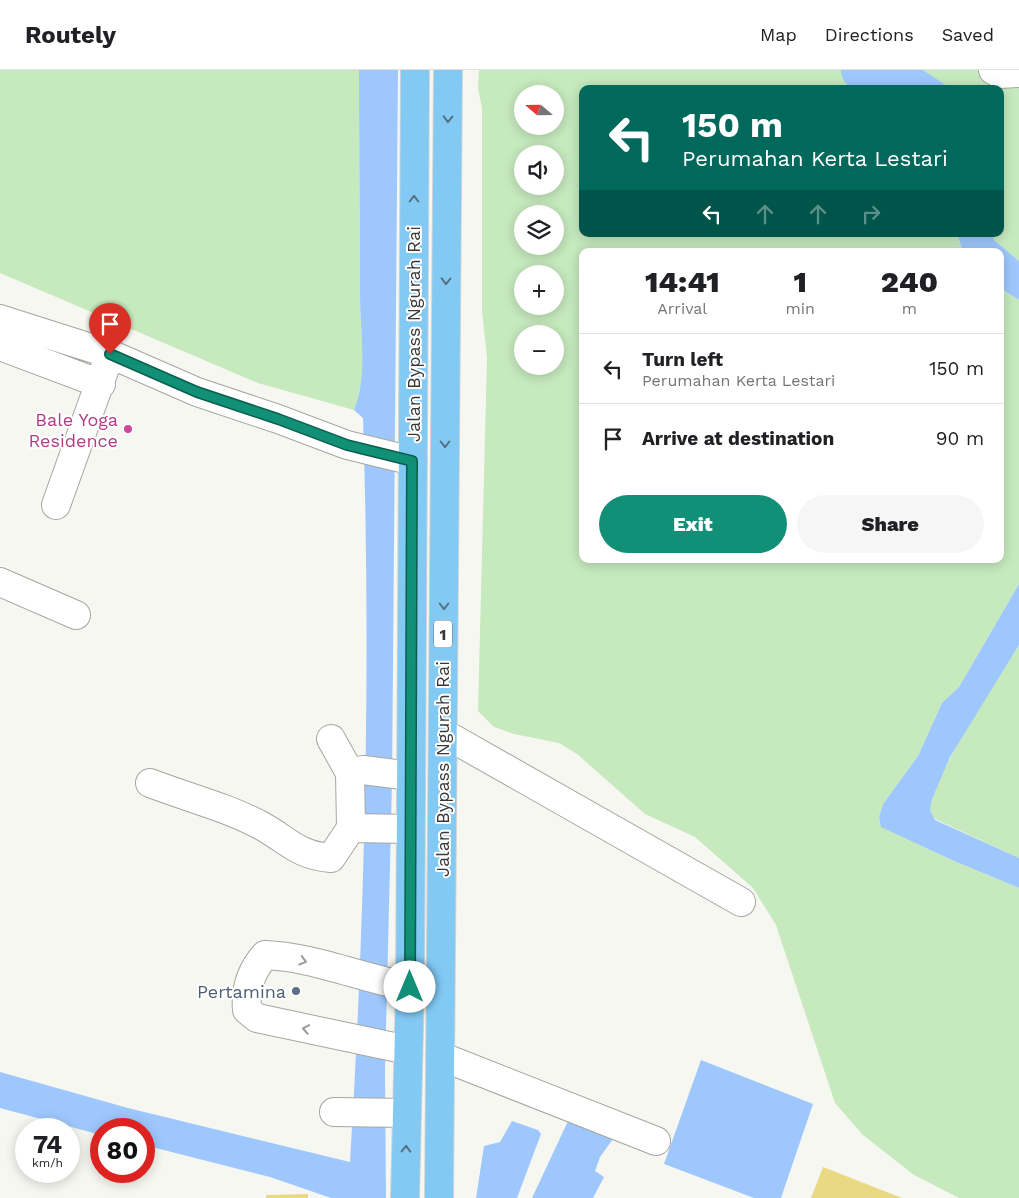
<!DOCTYPE html>
<html lang="en">
<head>
<meta charset="utf-8">
<style>
	body { margin:0; font-family:"Work Sans",sans-serif; background:#f6f6f6; color:#202124; height:100vh; display:flex; flex-direction:column; font-size:19px; white-space:nowrap }
	* { box-sizing:border-box; margin:0 }
	p { font-size:16px; color:#757577 }
	.icon { flex:none; width:28px; height:28px; fill:none; stroke:currentColor; stroke-width:2; stroke-linecap:round; stroke-linejoin:round }
	.map { position:relative; flex:1; overflow:hidden }
	.panel { position:absolute; left:579px; top:178px; width:425px; height:315px; display:flex; flex-direction:column; background:#fff; border-radius:10px; box-shadow:0 2px 12px #0003 }
	.panel>* { flex:none }
	.guide { position:absolute; left:579px; top:15px; width:425px; height:152px; border-radius:10px; box-shadow:0 2px 12px #0003; background:#00695c; color:#fff; overflow:hidden }
	.needle { width:32px; rotate:290deg }
	.tools { position:absolute; left:514px; top:15px; display:grid; gap:10px }
	.tools a { display:grid; place-items:center; width:50px; height:50px; border-radius:50%; background:#fff; box-shadow:0 2px 12px #0003; font-size:25px }
	.speed { position:absolute; left:15px; top:1048px; display:flex; gap:10px; font-size:25px; font-weight:700; text-align:center }
	.speed>* { display:grid; place-content:center; width:65px; height:65px; border-radius:50%; background:#fff; box-shadow:0 2px 12px #0003; line-height:1 }
	.speed small { font-size:12px; font-weight:400 }
	.speed .limit { border:8px solid #d22; background:#fff; color:#111 }
	.pin { position:absolute; display:grid; place-items:center; width:42px; height:42px; color:#fff; margin:-51px -21px; border-radius:50% 50% 50% 0; rotate:-45deg; box-shadow:0 0 5px #0007 }
	.pin .icon { rotate:45deg }
	.me { position:absolute; width:55px; margin:-28px; rotate:0deg; stroke-linejoin:round; filter:drop-shadow(0 0 4px #0008) }
	.turn { display:flex; align-items:center; gap:18px; height:105px; padding:0 20px; font-size:22px }
	.turn .icon { width:65px; height:65px; stroke-width:2.5 }
	.turn b { display:block; font-size:35px; line-height:42px }
	.lanes { display:flex; align-items:center; height:48px; padding:0 20px; background:#0003; justify-content:center; gap:25px; direction:ltr }
	.lanes .off { opacity:.35 }
	.eta { display:flex; justify-content:space-evenly; align-items:center; height:85px; text-align:center }
	.eta b { font-size:30px; font-weight:800; line-height:35px }
	.action { display:flex; gap:10px; margin-top:auto; padding:10px 20px }
	.action a { flex:1; height:58px; border-radius:30px; background:#119077; color:#fff; font-size:20px; font-weight:800; line-height:58px; text-align:center }
	.action a+a { background:#f6f6f6; color:#202124 }
	ul { padding:0; list-style:none }
	li { display:flex; align-items:center; gap:15px; height:70px; padding:0 20px; border-top:1px solid #e0e0e0 }
	li div { flex:1 }
	li b { display:block; font-size:19px }
	li em { font-style:normal }
	header { display:flex; align-items:center; gap:30px; box-sizing:border-box; height:70px; padding:0 25px; background:#fff; border-bottom:1px solid #e0e0e0 }
	header strong { font-size:24px }
	nav { display:flex; gap:28px; margin-inline-start:auto; font-size:18px }
	.map>svg:first-child { display:block }
	.green { fill:#c6e9be; fill-rule:evenodd }
	.water { fill:#9ec8fd }
	.lines { fill:none; stroke-linecap:round; stroke-linejoin:round }
	.river { stroke:#9ec8fd; stroke-width:42 }
	.building { fill:#ead983 }
	.minor-casing { stroke:#a6a6a1; stroke-width:30 }
	.highway-casing { stroke:#d3d3d3; stroke-width:30 }
	.minor { stroke:#fff; stroke-width:28 }
	.highway { stroke:#82c9f3; stroke-width:28 }
	.oneway { stroke:#567282 }
	.oneway2 { stroke:#9c9c9b }
	.route-casing { stroke:#0b5e4d; stroke-width:12 }
	.route { stroke:#119077; stroke-width:9 }
	.hotel-dot { fill:#d1479c; stroke:#fff; stroke-width:2 }
	.service-dot { fill:#5c6f8a; stroke:#fff; stroke-width:2 }
	.labels { text-anchor:middle; dominant-baseline:central; stroke-width:4; stroke-linejoin:round; paint-order:stroke }
	.shield { fill:#fff; stroke:#747473; stroke-width:1 }
	.shield-label { font-size:16px; font-weight:bold; fill:#393837 }
	.street-label { font-size:18px; fill:#393837; stroke:#fff }
	.hotel-label { font-size:18px; fill:#b23c85; stroke:#fff; text-anchor:end }
	.service-label { font-size:18px; fill:#4e5e75; stroke:#fff; text-anchor:end }
</style>
</head>
<body>
<header>
<strong>Routely</strong>
<nav><a>Map</a><a>Directions</a><a>Saved</a></nav>
</header>
<div class="map">
<svg width="1019" height="1128" viewBox="0 0 1019 1128">
	<rect width="100%" height="100%" fill="#f7f7f2"/>
	<path class="green" d="M0 0H359C359 75 360 151 360 226 360 263 368 305 354 340L258 313 0 203Z
		M479 0H866L890 19H582V164H957L963 181H582V489H1000V218L1019 230V514L959 617 942 633 918 686 883 734 879 746 882 757 954 791 1019 818V1128H959L914 1105 863 1065 835 1033 776 855 753 818 695 767 645 744 577 684 559 673 514 664 494 657 478 641 487 287 482 241V38L478 18ZM522 24H555V56H522ZM522 84H555V116H522ZM522 144H555V176H522ZM522 204H555V236H522ZM522 264H555V296H522Z
		M923 0H1019V191L994 170 993 164H1000V19H952Z
		M1019 575V788L935 749C934 747 930 743 930 739 927 715 1003 601 1019 575Z"/>
	<path class="water" d="M359 0H398L392 713 385 1001 386 1128H331L270 1107 144 1075V1059H101V1065L0 1038V1002L128 1038 350 1092C365 845 371 595 363 348L354 340C368 305 360 263 360 226 360 151 359 75 359 0Z
		M866 0H923L952 19H890Z
		M957 164H993L994 170 1019 191V230L1000 218V181H963Z
		M1019 514V575L950 687 932 729 930 740 935 750 1019 788V818L954 791 881 757 879 746 883 734 918 686 942 633 959 617Z
		M701 990 813 1034 781 1128H754L664 1094Z
		M512 1051 538 1060 541 1064 517 1128H476L484 1076 500 1072Z
		M568 1051 582 1054 613 1069 600 1087 595 1101 604 1107 593 1128H532Z"/>
	<g class="lines">
		<path class="river" d="M862 0 890 19"/>
	</g>
	<path class="building" d="M823 1097 902 1128H811Z
		M308 1124V1128H266V1125Z"/>
	<g class="lines">
		<g class="minor-casing">
			<path id="minor" d="M993 0 1000 4 1019 3
				M0 249 110 284 197 322 278 349 347 375 413 391
				M0 276 101 314
				M56 435 110 284
				M0 512 76 545
				M443 663 741 832
				M331 669 350 703
				M150 713C186 727 227 737 262 756 289 771 297 785 331 788L351 758 410 759
				M351 758 350 703 363 700 411 706
				M408 980 257 948 247 940C245 919 251 901 265 885 314 887 361 908 410 917
				M440 986 656 1071
				M334 1042 407 1043"/>
		</g>
		<g class="highway-casing">
			<path id="highway" d="M405 1128 410 917 415 0
				M439 1128 448 0"/>
		</g>
		<use href="#minor" class="minor"/>
		<use href="#highway" class="highway"/>
	</g>
	<defs><path id="oneway-chevron" d="M-2-3.5L2.5 0L-2 3.5" fill="none" stroke-width="1.6" stroke-linecap="round" stroke-linejoin="round" transform="scale(1.25)"/></defs>
	<g class="oneway">
		<use href="#oneway-chevron" transform="translate(448 49) rotate(91)"/>
		<use href="#oneway-chevron" transform="translate(414 129) rotate(-90)"/>
		<use href="#oneway-chevron" transform="translate(446 211) rotate(91)"/>
		<use href="#oneway-chevron" transform="translate(445 374) rotate(90)"/>
		<use href="#oneway-chevron" transform="translate(444 536) rotate(90)"/>
		<use href="#oneway-chevron" transform="translate(406 1079) rotate(-89)"/>
	</g>
	<g class="oneway2">
		<use href="#oneway-chevron" transform="translate(303 891) rotate(16)"/>
		<use href="#oneway-chevron" transform="translate(306 959) rotate(-170)"/>
	</g>
	<g class="lines">
		<g class="route-casing">
			<path id="route" d="M110 284 197 322 278 349 347 375 412 391 410 917"/>
		</g>
		<use href="#route" class="route"/>
	</g>
	<circle class="hotel-dot" cx="128" cy="359" r="5"/>
	<circle class="service-dot" cx="296" cy="921" r="5"/>
	<g class="labels">
		<rect class="shield" x="434" y="550.5" width="18" height="27" rx="4"/>
		<g class="shield-label">
			<text x="443" y="564">1</text>
		</g>
		<g class="street-label">
			<text transform="translate(413 264) rotate(-90)">Jalan Bypass Ngurah Rai</text>
			<text transform="translate(442 699) rotate(-90)">Jalan Bypass Ngurah Rai</text>
		</g>
		<g class="hotel-label">
			<text x="118" y="349">Bale Yoga<tspan x="118" dy="21">Residence</tspan></text>
		</g>
		<g class="service-label">
			<text x="286" y="921">Pertamina</text>
		</g>
	</g>
</svg>
<div class="tools">
<a><svg class="needle" viewBox="-14 -14 28 28"><path d="M0-13l5 13h-10z" fill="#e53935"/><path d="M0 13l5-13h-10z" fill="#757577"/></svg></a>
<a><svg class="icon" aria-label="sound" viewBox="0 0 24 24"><path d="M4 9h4l5-4v14l-5-4H4zM17 9q2 3 0 6"/></svg></a>
<a><svg class="icon" aria-label="layers" viewBox="0 0 24 24"><path d="M12 4l9 5-9 5-9-5zM3 14l9 5 9-5"/></svg></a>
<a>+</a>
<a>−</a>
</div>
<div class="speed"><div>74<small>km/h</small></div><div class="limit">80</div></div>
<div class="pin" style="left:110px;top:284px;background:#d93025"><svg class="icon" aria-label="arrive" viewBox="0 0 24 24"><path d="M6 21V4h12l-3 4 3 4H6"/></svg></div>
<svg class="me" style="left:410px;top:917px" viewBox="-20 -20 40 40"><circle r="19" fill="#fff"/><path d="M0-13L10 11 0 6-10 11z" fill="#119077"/></svg>
<div class="guide">
<div class="turn"><svg class="icon" aria-label="left" viewBox="0 0 24 24"><path d="M17 20v-9H6M10 6l-5 5 5 5"/></svg><div><b>150 m</b>Perumahan Kerta Lestari</div></div>
<div class="lanes"><svg class="icon" aria-label="left" viewBox="0 0 24 24"><path d="M17 20v-9H6M10 6l-5 5 5 5"/></svg><svg class="icon off" aria-label="ahead" viewBox="0 0 24 24"><path d="M12 20V5M6 11l6-6 6 6"/></svg><svg class="icon off" aria-label="ahead" viewBox="0 0 24 24"><path d="M12 20V5M6 11l6-6 6 6"/></svg><svg class="icon off" aria-label="right" viewBox="0 0 24 24"><path d="M7 20v-9h11M14 6l5 5-5 5"/></svg></div>
</div>
<section class="panel">
<div class="eta">
<div><b>14:41</b><p>Arrival</p></div>
<div><b>1</b><p>min</p></div>
<div><b>240</b><p>m</p></div>
</div>
<ul>
<li><svg class="icon" aria-label="left" viewBox="0 0 24 24"><path d="M17 20v-9H6M10 6l-5 5 5 5"/></svg><div><b>Turn left</b><p>Perumahan Kerta Lestari</p></div><em>150 m</em></li>
<li><svg class="icon" aria-label="arrive" viewBox="0 0 24 24"><path d="M6 21V4h12l-3 4 3 4H6"/></svg><div><b>Arrive at destination</b></div><em>90 m</em></li>
</ul>
<div class="action"><a>Exit</a><a>Share</a></div>
</section>
</div>
</body>
</html>
